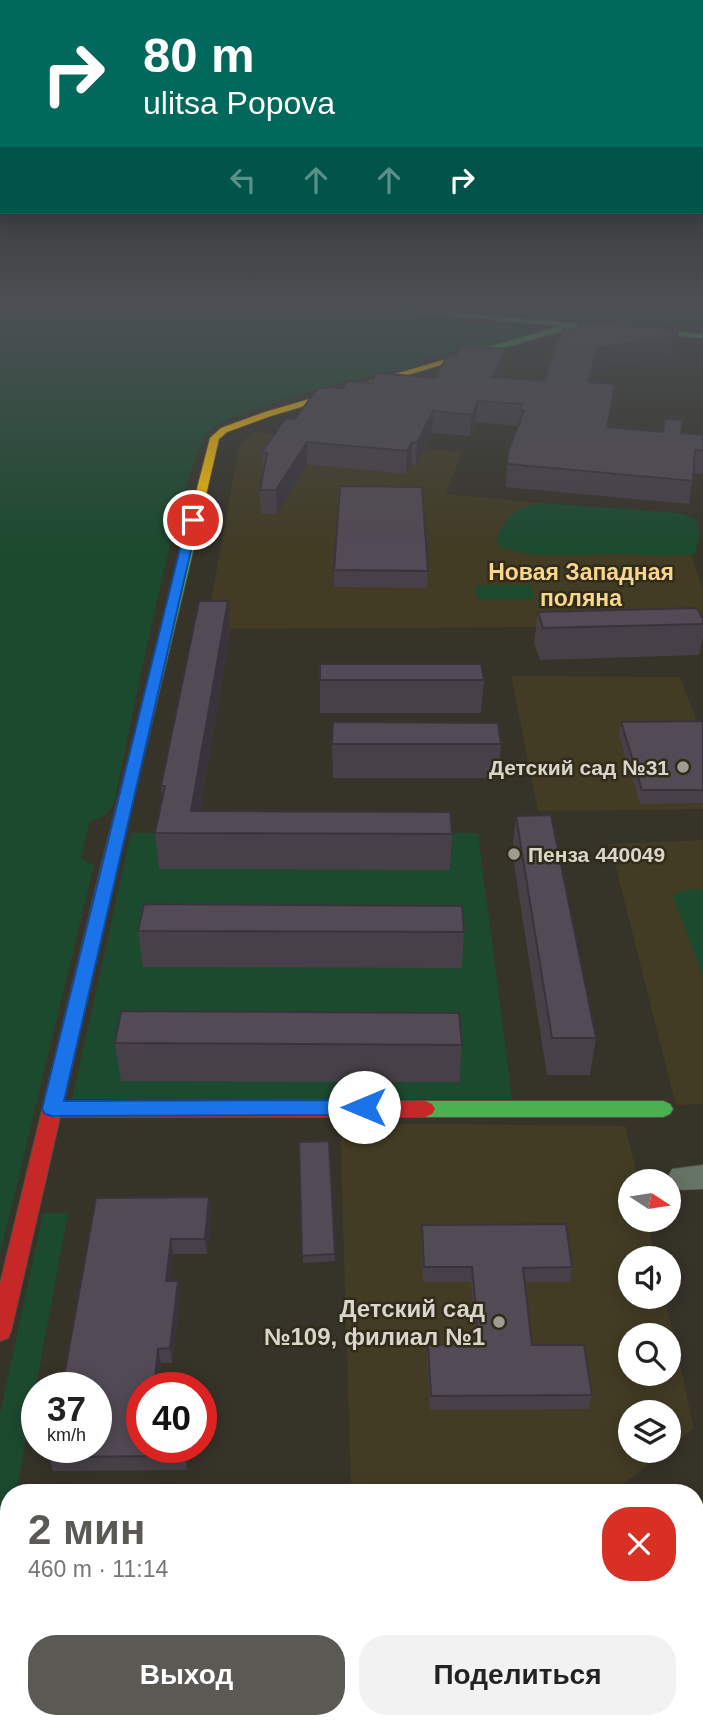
<!DOCTYPE html>
<html lang="ru">
<head>
<meta charset="utf-8">
<style>
	body { margin:0; font-family:Arial,sans-serif; background:#f2f2f2; color:#222; height:100vh; display:flex; flex-direction:column; font-size:26px; white-space:nowrap }
	* { box-sizing:border-box; margin:0 }
	p { font-size:23px; color:#767676 }
	.icon { flex:none; width:38px; height:38px; fill:none; stroke:currentColor; stroke-width:2; stroke-linecap:round; stroke-linejoin:round }
	.map { position:relative; flex:1; overflow:hidden }
	.drawer { position:absolute; left:0px; top:1484px; width:704px; height:245px; display:flex; flex-direction:column; background:#fff; border-radius:28px 28px 0 0; box-shadow:0 4px 18px #0003 }
	.drawer>* { flex:none }
	.hud { position:absolute; left:0px; top:0px; width:704px; height:214px; box-shadow:0 4px 18px #0003; background:#00695c; color:#fff; overflow:hidden }
	.needle { width:46px; rotate:102deg }
	.buttons { position:absolute; left:618px; top:1169px; display:grid; gap:14px }
	.buttons a { display:grid; place-items:center; width:63px; height:63px; border-radius:50%; background:#fff; box-shadow:0 4px 18px #0003; font-size:35px }
	.speed { position:absolute; left:21px; top:1372px; display:flex; gap:14px; font-size:35px; font-weight:700; text-align:center }
	.speed>* { display:grid; place-content:center; width:91px; height:91px; border-radius:50%; background:#fff; box-shadow:0 4px 18px #0003; line-height:1 }
	.speed small { font-size:18px; font-weight:400 }
	.speed .limit { border:10px solid #d22; background:#fff; color:#111 }
	.pin { position:absolute; display:grid; place-items:center; width:60px; height:60px; color:#fff; margin:-30px; border:4px solid #fff; border-radius:50%; box-shadow:0 2px 7px #0007 }
	.me { position:absolute; width:77px; margin:-38px; rotate:270deg; stroke-linejoin:round; filter:drop-shadow(0 0 5px #0008) }
	.turn { display:flex; align-items:center; gap:24px; height:147px; padding:0 28px; font-size:32px }
	.turn .icon { width:91px; height:91px; stroke-width:2.5 }
	.turn b { display:block; font-size:49px; line-height:60px }
	.lanes { display:flex; align-items:center; height:66px; padding:0 28px; background:#0003; justify-content:center; gap:35px; direction:ltr }
	.lanes .off { opacity:.35 }
	.round { display:grid; place-items:center; flex:none; width:74px; height:74px; border-radius:28px; background:#f2f2f2 }
	.summary { display:flex; align-items:center; justify-content:space-between; height:119px; padding:0 28px }
	h1 { font-size:42px; font-weight:700; line-height:52px; color:#5b5954 }
	.button { display:flex; gap:14px; margin-top:auto; padding:14px 28px }
	.button a { flex:1; height:80px; border-radius:28px; background:#5b5954; color:#fff; font-size:28px; font-weight:700; line-height:80px; text-align:center }
	.button a+a { background:#f2f2f2; color:#222 }
	.map>svg:first-child { display:block }
	.built { fill:#423c25; fill-rule:evenodd }
	.green { fill:#1c4a2f }
	.lines { fill:none; stroke-linecap:round; stroke-linejoin:round }
	.street-casing { stroke:#534f47; stroke-width:1 }
	.fast-casing { stroke:#534f47; stroke-width:2 }
	.slow-casing { stroke:#534f47; stroke-width:2 }
	.jam-casing { stroke:#534f47; stroke-width:2 }
	.street { fill:#667466; fill-rule:evenodd }
	.fast { fill:#4caf50; fill-rule:evenodd }
	.slow { fill:#ffc107; fill-rule:evenodd }
	.jam { fill:#c62828; fill-rule:evenodd }
	.wall { fill:#474048 }
	.shaded-wall { fill:#39343b }
	.building { fill:#524a54; stroke:#39343b; stroke-width:2 }
	.route { fill:#1a73e8; stroke:#114b97; stroke-width:2 }
	.poi-dot { fill:#a09c92; stroke:#312c1a; stroke-width:2.5 }
	.labels { text-anchor:middle; dominant-baseline:central; stroke-width:5; stroke-linejoin:round; paint-order:stroke }
	.poi-label { font-size:21px; font-weight:bold; fill:#d9d5cb; stroke:#312c1a; text-anchor:end }
	.far-district-label { font-size:23px; font-weight:bold; fill:#fad58d; stroke:#312c1a }
	.near-poi-label { font-size:24px; font-weight:bold; fill:#d9d5cb; stroke:#312c1a; text-anchor:end }
</style>
</head>
<body>
<div class="map">
<svg width="703" height="1729" viewBox="0 0 703 1729">
	<rect width="100%" height="100%" fill="#363329"/>
	<path class="built" d="M252 432 462 452 446 494 678 516 703 590V626L206 629 239 446Z
		M511 676 680 677 697 722H703V809L538 811Z
		M703 840V1104L676 1105 610 844Z
		M340 1123 625 1126 639 1181H630V1220H647L656 1258H630V1297H665L694 1428 669 1448 668 1412H630V1451H665L621 1486 351 1489ZM630 1335H668V1374H630Z"/>
	<path class="green" d="M0 308H289L525 328 533 332 476 349 432 355 424 358 418 366C364 376 311 389 259 408 243 413 225 418 211 429 181 456 127 746 114 803L106 815 90 821 81 859 94 865 0 1254Z
		M435 308H703V328Z
		M541 503 680 513 696 519 699 536 695 554C668 558 645 554 619 554 580 553 538 561 501 547L496 540C508 515 513 508 541 503Z
		M475 585H531L534 599H477Z
		M131 833H478L512 1099H72Z
		M703 889V976L673 896 683 890Z
		M43 1213H68L16 1493H9V1573L0 1574V1414Z
		M695 1593H703V1729H15L17 1720H695Z"/>
	<g class="lines">
		<g class="street-casing">
			<path id="street" d="M703 1165V1189L682 1190 672 1187 667 1178 672 1169Z"/>
		</g>
		<g class="fast-casing">
			<path id="fast" d="M364 308H392L703 334V338L574 328 477 355 474 351 561 326Z
				M188 544 194 547 116 871 108 876 100 871 182 547Z
				M425 1101H663L670 1104 673 1109 670 1114 663 1117H425L418 1114 415 1109 418 1104Z"/>
		</g>
		<g class="slow-casing">
			<path id="slow" d="M474 351 481 353 271 416 227 432 219 439 194 547 188 550 182 547 210 438 221 428 265 412Z"/>
		</g>
		<g class="jam-casing">
			<path id="jam" d="M108 866 116 871 64 1101H425L432 1104 435 1109 432 1114 425 1117H60L11 1331 8 1338 0 1341V1284L100 871Z"/>
		</g>
		<use href="#street" class="street"/>
		<use href="#fast" class="fast"/>
		<use href="#slow" class="slow"/>
		<use href="#jam" class="jam"/>
	</g>
	<path class="wall" d="M556 343 674 356 595 368 591 382 615 384 608 427 703 435V474L693 473 689 504 506 487 508 452 518 426 476 422 470 436 432 433 416 465 411 464 406 474 307 464 277 514H261L260 490 263 475 262 452 295 419 343 388 371 383 435 378 504 369 500 378 545 381Z
		M334 570 428 571 427 588 334 587Z
		M228 601 230 633 200 811 452 834 450 870 159 869 155 833 162 799 161 786Z
		M538 612 703 619V636L699 655 540 660 534 643Z
		M320 680H484L481 713H320Z
		M703 721V803L640 804 619 735 621 722Z
		M332 744H501L498 778H333Z
		M516 816 596 1038 590 1075H547L512 851Z
		M138 931 464 932 462 968 143 967Z
		M115 1043 462 1045 459 1082 121 1081Z
		M329 1141 335 1261 303 1263 299 1142Z
		M96 1198 211 1211 207 1254H173L170 1281H178L180 1295 172 1363H161L142 1447H189L187 1470 53 1471 49 1457Z
		M422 1225 572 1267 570 1282H525L532 1345 592 1395 589 1409 430 1410 427 1359 428 1345 476 1344 471 1282H423L421 1239Z
		M703 1574V1687L695 1688V1575Z"/>
	<path class="shaded-wall" d="M677 336 674 356 595 368 586 403 588 382 597 348Z
		M506 349 504 369 490 398 492 377Z
		M615 384 612 405 604 449 607 427Z
		M478 401 476 422 470 436 472 415Z
		M433 411 432 433 416 465 417 443Z
		M307 442V464L277 514 276 490Z
		M412 442 411 464 406 474 407 451Z
		M228 601 230 633 196 833 191 811Z
		M209 1197 211 1211 207 1254 205 1239Z
		M171 1239 173 1254 169 1295 166 1281Z
		M178 1281 180 1295 172 1363 170 1348Z
		M158 1349 161 1363 158 1388H154Z
		M186 1447H189L187 1470 185 1456Z"/>
	<path class="building" d="M580 322 677 330V336L597 348 588 382 615 384 607 427 663 432 665 419 683 420 681 433 703 435V451L695 450 693 481 507 464 508 452 524 411 520 410 522 404 478 401 472 415 433 411 417 443 412 442 407 451 307 442 276 490H260L267 453 262 452 286 418 295 419 318 388H343L348 381 371 383 378 373 435 378 448 355 456 356 460 348 466 346 506 349 492 377 545 381 556 343 565 328 578 329Z
		M340 486 422 487 428 571 334 570Z
		M199 601H228L191 811 450 812 452 834 155 833 165 786H161Z
		M697 608 703 619V624L543 628 538 612Z
		M320 664H481L484 680H320Z
		M703 721V790H642L621 722Z
		M333 722 498 723 501 744H332Z
		M551 815 596 1038H552L516 816Z
		M144 904 462 906 464 932 138 931Z
		M121 1011 459 1013 462 1045 115 1043Z
		M329 1141 335 1254 302 1256 299 1142Z
		M209 1197 205 1239H171L166 1281H178L170 1348 158 1349 154 1388H142V1447H186L185 1456 49 1457 51 1447H96V1388H62L96 1198Z
		M566 1224 572 1267 523 1268 532 1345H584L592 1395 431 1396 428 1345 479 1344 472 1267H424L422 1225Z
		M703 1574V1670L695 1671V1575Z
		M119 1720H338V1729H118Z"/>
	<linearGradient id="sky" x2="0" y2="1"><stop stop-color="#1e1c17"/><stop offset="0.56" stop-color="#4c5054"/><stop offset="1" stop-color="#4c5054" stop-opacity="0"/></linearGradient>
	<rect width="703" height="550" fill="url(#sky)"/>
	<path class="route" d="M193 517 198 520 64 1101 364 1100 371 1102 374 1107 371 1113 364 1115 52 1116 45 1114 42 1109 187 520Z"/>
	<g class="poi-dot">
		<circle cx="683" cy="767" r="7"/>
		<circle cx="514" cy="854" r="7"/>
		<circle cx="499" cy="1322" r="7"/>
	</g>
	<g class="labels">
		<g class="poi-label">
			<text x="669" y="767">Детский сад №31</text>
			<text x="528" y="854" text-anchor="start">Пенза 440049</text>
		</g>
		<g class="far-district-label">
			<text x="581" y="572">Новая Западная<tspan x="581" dy="26">поляна</tspan></text>
		</g>
		<g class="near-poi-label">
			<text x="485" y="1308">Детский сад<tspan x="485" dy="28">№109, филиал №1</tspan></text>
		</g>
	</g>
</svg>
<div class="buttons">
<a><svg class="needle" viewBox="-14 -14 28 28"><path d="M0-13l5 13h-10z" fill="#e53935"/><path d="M0 13l5-13h-10z" fill="#767676"/></svg></a>
<a><svg class="icon" aria-label="sound" viewBox="0 0 24 24"><path d="M4 9h4l5-4v14l-5-4H4zM17 9q2 3 0 6"/></svg></a>
<a><svg class="icon" aria-label="search" viewBox="0 0 24 24"><circle cx="10" cy="10" r="6"/><path d="M15 15l6 6"/></svg></a>
<a><svg class="icon" aria-label="layers" viewBox="0 0 24 24"><path d="M12 4l9 5-9 5-9-5zM3 14l9 5 9-5"/></svg></a>
</div>
<div class="speed"><div>37<small>km/h</small></div><div class="limit">40</div></div>
<div class="pin" style="left:193px;top:520px;background:#d93025"><svg class="icon" aria-label="arrive" viewBox="0 0 24 24"><path d="M6 21V4h12l-3 4 3 4H6"/></svg></div>
<svg class="me" style="left:364px;top:1107px" viewBox="-20 -20 40 40"><circle r="19" fill="#fff"/><path d="M0-13L10 11 0 6-10 11z" fill="#1a73e8"/></svg>
<div class="hud">
<div class="turn"><svg class="icon" aria-label="right" viewBox="0 0 24 24"><path d="M7 20v-9h11M14 6l5 5-5 5"/></svg><div><b>80 m</b>ulitsa Popova</div></div>
<div class="lanes"><svg class="icon off" aria-label="left" viewBox="0 0 24 24"><path d="M17 20v-9H6M10 6l-5 5 5 5"/></svg><svg class="icon off" aria-label="ahead" viewBox="0 0 24 24"><path d="M12 20V5M6 11l6-6 6 6"/></svg><svg class="icon off" aria-label="ahead" viewBox="0 0 24 24"><path d="M12 20V5M6 11l6-6 6 6"/></svg><svg class="icon" aria-label="right" viewBox="0 0 24 24"><path d="M7 20v-9h11M14 6l5 5-5 5"/></svg></div>
</div>
<section class="drawer">
<div class="summary"><div><h1>2 мин</h1><p>460 m · 11:14</p></div><a class="round" style="background:#d93025;color:#fff"><svg class="icon" aria-label="close" viewBox="0 0 24 24"><path d="M6 6l12 12M18 6L6 18"/></svg></a></div>
<div class="button"><a>Выход</a><a>Поделиться</a></div>
</section>
</div>
</body>
</html>
